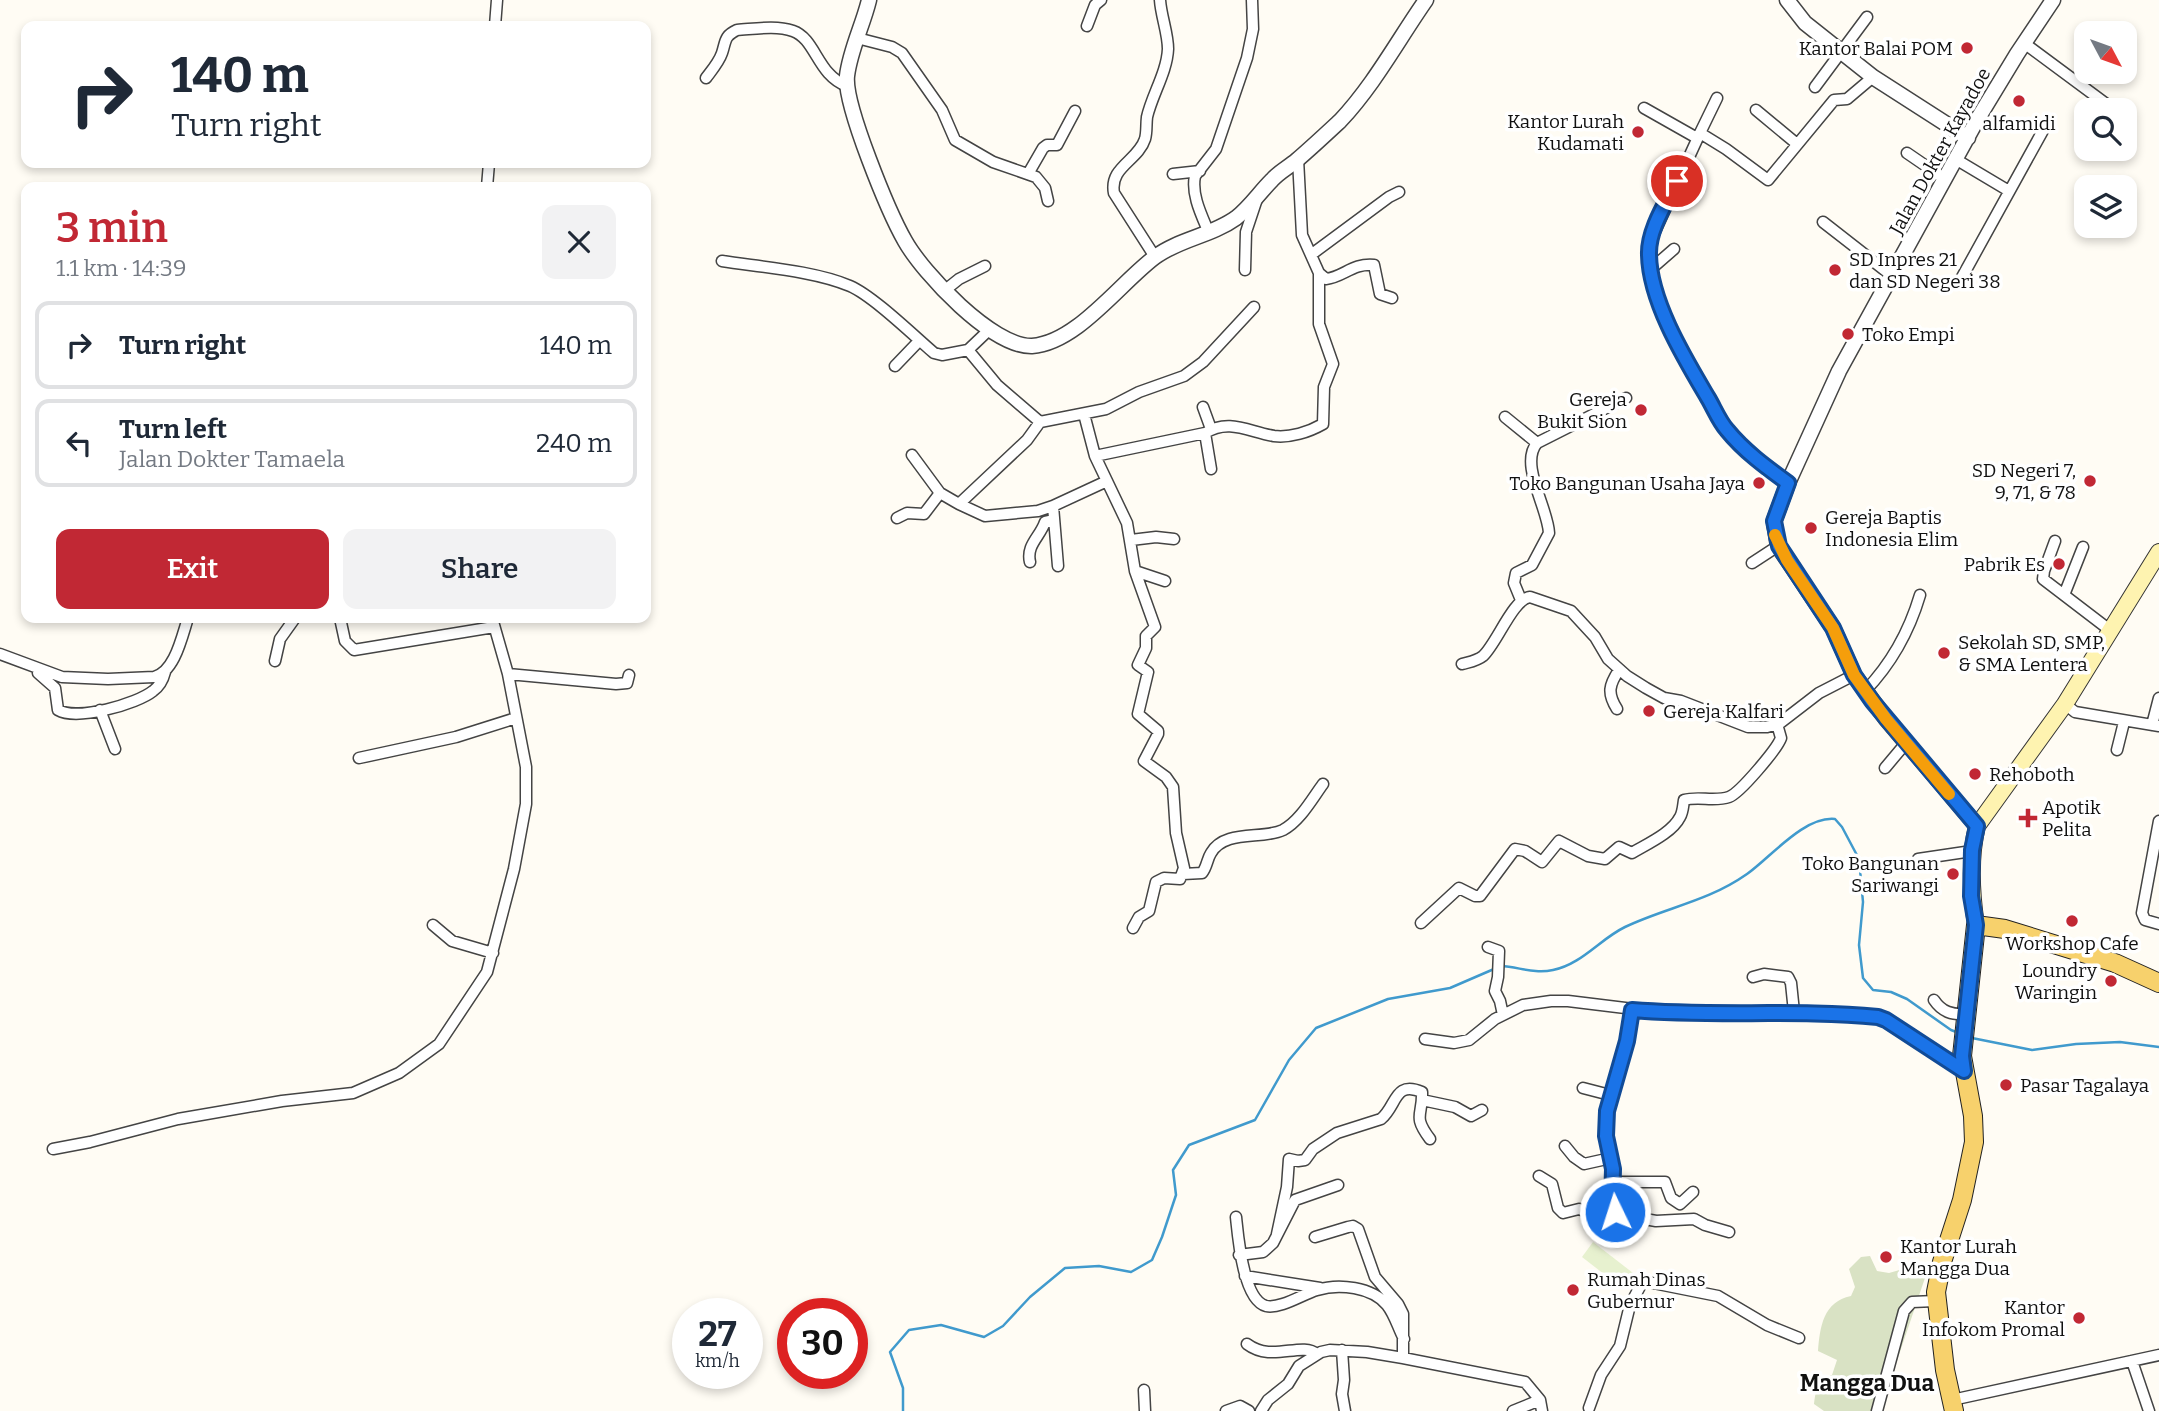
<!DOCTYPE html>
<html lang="en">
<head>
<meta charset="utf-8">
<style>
	body { margin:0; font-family:Bitter,serif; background:#f2f2f3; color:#1f2937; height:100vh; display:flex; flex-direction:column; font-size:26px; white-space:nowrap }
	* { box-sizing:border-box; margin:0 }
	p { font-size:23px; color:#747a83 }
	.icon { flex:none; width:38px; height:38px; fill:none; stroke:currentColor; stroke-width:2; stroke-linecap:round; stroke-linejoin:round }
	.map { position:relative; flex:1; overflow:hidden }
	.drawer { position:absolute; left:21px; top:182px; width:630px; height:441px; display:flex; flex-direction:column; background:#fff; border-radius:14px; box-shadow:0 4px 10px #0003 }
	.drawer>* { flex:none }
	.top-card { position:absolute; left:21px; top:21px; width:630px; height:147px; border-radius:14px; box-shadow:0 4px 10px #0003; background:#fff; color:#1f2937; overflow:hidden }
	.needle { width:46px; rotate:131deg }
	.fabs { position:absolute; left:2074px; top:21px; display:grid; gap:14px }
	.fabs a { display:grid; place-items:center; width:63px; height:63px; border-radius:14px; background:#fff; box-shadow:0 4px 10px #0003; font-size:35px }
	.speed { position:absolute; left:672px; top:1298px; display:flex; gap:14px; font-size:35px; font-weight:700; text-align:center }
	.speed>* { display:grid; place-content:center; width:91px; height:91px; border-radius:50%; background:#fff; box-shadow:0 4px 10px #0003; line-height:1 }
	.speed small { font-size:18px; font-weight:400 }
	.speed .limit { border:10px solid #d22; background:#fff; color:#111 }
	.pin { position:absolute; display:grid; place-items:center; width:60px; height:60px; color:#fff; margin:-30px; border:4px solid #fff; border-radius:50%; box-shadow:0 2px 7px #0007 }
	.me { position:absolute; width:77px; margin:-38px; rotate:356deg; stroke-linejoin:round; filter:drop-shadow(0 0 5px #0008) }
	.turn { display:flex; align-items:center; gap:24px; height:147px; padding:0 35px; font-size:32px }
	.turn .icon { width:91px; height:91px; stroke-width:2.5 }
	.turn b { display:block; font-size:49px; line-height:60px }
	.round { display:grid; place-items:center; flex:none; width:74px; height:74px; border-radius:14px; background:#f2f2f3 }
	.head { display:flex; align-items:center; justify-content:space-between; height:119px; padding:0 35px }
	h1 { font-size:42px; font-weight:600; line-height:52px; color:#c12834 }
	.cta { display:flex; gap:14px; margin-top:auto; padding:14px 35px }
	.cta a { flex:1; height:80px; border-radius:14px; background:#c12834; color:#fff; font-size:28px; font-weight:600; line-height:80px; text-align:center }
	.cta a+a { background:#f2f2f3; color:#1f2937 }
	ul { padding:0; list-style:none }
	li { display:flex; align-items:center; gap:21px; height:88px; margin:0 14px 10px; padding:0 21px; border:4px solid #e0e1e3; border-radius:14px }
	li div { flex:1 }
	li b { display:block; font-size:26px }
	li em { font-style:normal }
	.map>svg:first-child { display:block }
	.cemetery { fill:#d9e2c4 }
	.pitch { fill:#e7f1cf }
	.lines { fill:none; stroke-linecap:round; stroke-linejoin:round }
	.stream { stroke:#409acd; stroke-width:2.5 }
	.minor-casing { stroke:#444; stroke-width:13 }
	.tertiary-casing { stroke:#444; stroke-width:17 }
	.secondary-casing { stroke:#333; stroke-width:18 }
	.primary-casing { stroke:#222; stroke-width:20 }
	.minor { stroke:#fff; stroke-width:10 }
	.tertiary { stroke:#fff; stroke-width:14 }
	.secondary { stroke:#fef3b0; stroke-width:16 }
	.primary { stroke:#f7d16c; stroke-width:18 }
	.route-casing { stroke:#114b97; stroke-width:18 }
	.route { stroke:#1a73e8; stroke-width:12 }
	.slow { stroke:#f59e0b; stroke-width:12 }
	.poi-dot { fill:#c12834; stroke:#fff; stroke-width:2.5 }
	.labels { text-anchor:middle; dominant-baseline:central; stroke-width:7; stroke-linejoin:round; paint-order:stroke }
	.poi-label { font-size:19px; fill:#111; stroke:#fff; text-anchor:start }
	.street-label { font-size:19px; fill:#111; stroke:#fff }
	.quarter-label { font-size:23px; font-weight:bold; fill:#111; stroke:#fff }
</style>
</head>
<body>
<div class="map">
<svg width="2159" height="1411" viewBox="0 0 2159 1411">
	<rect width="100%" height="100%" fill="#fffcf4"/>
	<path class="cemetery" d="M1870 1256 1877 1271 1889 1273 1910 1267 1927 1272 1880 1411H1824L1814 1404C1816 1390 1817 1379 1832 1375L1837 1360 1818 1351C1820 1327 1823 1302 1851 1296L1855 1287 1849 1269 1861 1257Z"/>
	<path class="pitch" d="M1593 1242 1633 1273 1622 1288 1582 1257Z"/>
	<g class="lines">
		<path class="stream" d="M1501 966C1519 967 1534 974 1553 970 1582 964 1600 939 1625 927 1667 907 1707 902 1747 874 1771 857 1804 816 1835 819L1842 827 1859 859 1863 902 1859 945 1863 978 1873 990 1891 992 1907 999 1951 1030 1959 1033
			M1972 1038 2032 1050 2076 1044 2120 1042 2159 1047
			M903 1411V1388L890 1352 909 1330 941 1325 984 1337 1003 1326 1030 1297 1065 1268 1099 1266 1131 1272 1152 1260 1162 1237 1176 1195 1173 1170 1189 1145 1255 1120 1289 1060 1316 1028 1388 999 1450 988 1494 969"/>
		<g class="minor-casing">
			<path id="minor" d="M495 26 497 0
				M1087 26 1095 5 1101 0
				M857 38 892 47 902 53 942 110 955 140 993 162 1036 177 1045 188 1048 201
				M2024 43 2109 106
				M706 78C712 70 719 62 722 53 726 41 724 36 737 30 754 29 776 25 793 31 816 39 817 75 847 86
				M1815 87 1867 17
				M1644 108 1697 138
				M1756 110 1797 144
				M1700 133 1717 98
				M1907 153 1945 179
				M1957 160 2009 191
				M1028 174 1043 148 1047 145H1057L1075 111
				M1173 174 1200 171
				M487 187 489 163
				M1823 222 1891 275
				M1209 233C1202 216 1191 195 1195 176L1216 149 1247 58 1253 29 1252 0
				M1312 254 1389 197 1399 192
				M1155 257 1114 193C1109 167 1138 161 1145 139 1147 132 1146 125 1147 117 1152 95 1167 72 1168 49 1168 33 1161 16 1160 0
				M722 261C761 267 815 271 850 286 873 296 913 335 934 353L942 355 968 350
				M1651 269 1674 249
				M1245 270 1246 232 1257 199
				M1319 273 1326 279C1344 277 1352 263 1374 265L1380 294 1392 298
				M1961 279 2046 125
				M944 291 959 279 985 266
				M990 329 968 350 997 385 1040 422 1106 409 1139 392 1184 376 1203 362 1254 307
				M895 366 919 341
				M1203 407 1211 429
				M1084 414 1095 456 1127 523 1135 571 1155 627 1146 636V648L1138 665 1148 672 1138 714 1158 731V734L1144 761 1166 777 1173 787 1176 833 1184 868 1180 879 1164 878 1156 882 1149 911 1139 917 1133 928
				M1505 417 1537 443
				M1205 433 1211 469
				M912 455 940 493 959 504 1027 440 1040 422
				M1095 456 1205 433C1229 418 1249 432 1274 436 1290 438 1309 432 1323 424L1324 387 1333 364 1319 324V273L1302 235 1298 159
				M1788 483C1766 467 1744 451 1727 430 1718 419 1712 405 1705 393 1680 350 1642 288 1652 238L1700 133 1726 149 1768 180 1834 100 1847 99 1873 77
				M959 504 985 516 1038 511 1053 506
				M897 518 907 513 924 514 940 493
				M1131 540 1156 537 1174 539
				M2055 541 2044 571 2043 579 2111 631
				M1030 562C1026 545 1040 537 1045 522L1054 520
				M1752 563 1778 546
				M1058 566 1053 506 1107 481
				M1135 571 1165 581
				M2064 595 2083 547
				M1521 600 1514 583 1516 573 1532 565 1549 533C1548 508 1519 464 1537 443L1626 398
				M340 618 345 641 354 650 494 627
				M0 654 62 677 108 679 154 677C175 672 182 636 188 618
				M275 661 280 639 295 618
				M1462 664C1469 662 1477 661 1483 656 1497 643 1513 599 1530 597L1571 611 1595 637 1608 659 1627 676 1646 688 1664 698 1681 701 1748 727H1767L1780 723 1819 693 1854 675
				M38 673 55 688 58 710C77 721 137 704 153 691 160 686 163 680 165 672
				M508 674 616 684 627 683 629 675
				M1865 691C1892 663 1909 632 1920 595
				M2065 704 2075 712 2159 726
				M1617 709C1607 693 1609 685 1619 670
				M100 710 115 749
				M2152 725 2159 698
				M2117 750 2124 722
				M359 758 456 737 516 718
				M1885 768 1906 743
				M2159 821 2142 913 2145 920 2159 924
				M1918 859 1972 851
				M1183 874 1202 873C1207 867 1207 859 1211 853 1225 829 1262 840 1283 830 1300 821 1312 799 1323 784
				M1421 923 1459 888 1475 896H1480L1515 849 1525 851 1542 862 1559 841 1588 856 1605 859 1619 847 1632 853C1647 844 1672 833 1680 817 1683 812 1683 806 1684 800 1698 796 1715 802 1729 797 1740 793 1777 749 1781 738L1777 724
				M433 925 452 941 493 953
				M1488 947 1499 951 1498 977 1495 991 1500 1001 1503 1015
				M1753 977 1764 974 1788 977 1791 983 1794 1012
				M1934 1000C1942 1012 1952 1015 1966 1014
				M1425 1039 1454 1043 1469 1040 1495 1019 1523 1005 1551 1001H1568L1666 1013 1769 1012 1861 1015 1886 1020 1964 1071
				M1583 1088 1610 1095
				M1422 1100 1455 1107 1471 1116 1482 1110
				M1565 1146 1574 1157 1584 1164 1611 1158 1606 1136 1607 1111 1627 1041 1632 1010
				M53 1149 90 1142 178 1119 282 1101 353 1093 399 1073 439 1044 487 972 514 869 526 804V767L508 674 492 618
				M1611 1158 1613 1203 1617 1214 1656 1221 1694 1219 1705 1225 1729 1232
				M1539 1176 1552 1184 1558 1208 1563 1213 1579 1209 1597 1215 1614 1210
				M1613 1182H1665L1671 1198 1680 1204 1693 1192
				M1236 1217C1238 1236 1243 1300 1266 1306 1281 1309 1303 1294 1317 1290 1339 1283 1372 1287 1387 1305 1395 1315 1398 1328 1404 1339
				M1277 1234 1287 1187 1289 1159 1298 1161 1305 1160 1313 1149 1337 1133 1381 1119C1397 1106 1394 1080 1422 1092 1423 1116 1412 1115 1430 1139
				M1315 1237 1348 1227 1353 1226 1358 1229 1375 1277 1398 1304 1403 1314V1358
				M1239 1255 1263 1252 1273 1243 1295 1200 1338 1185
				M1245 1276 1320 1288
				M1247 1344C1272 1363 1301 1341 1317 1354
				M1342 1350 1344 1380 1342 1394 1345 1411
				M2132 1361 2149 1411
				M1144 1390 1145 1411
				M1952 1400 2159 1355
				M1589 1408 1601 1375 1620 1346 1630 1305 1643 1281 1718 1296 1767 1325 1799 1338
				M1226 1411 1240 1406 1249 1411
				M1261 1411 1268 1400 1288 1384 1299 1366 1321 1352 1330 1350 1367 1352 1403 1358 1525 1382 1540 1400 1542 1411
				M1513 1411 1540 1400
				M1877 1411 1904 1311 1912 1302 1935 1301"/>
		</g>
		<g class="tertiary-casing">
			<path id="tertiary" d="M869 0C863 25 850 50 847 76 844 105 889 213 905 241 923 273 992 347 1032 346 1077 343 1120 283 1155 257 1179 239 1211 236 1236 218 1250 207 1259 193 1272 180 1279 172 1289 167 1297 160 1311 148 1326 134 1340 121 1374 85 1398 40 1426 0
				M1787 0 1805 23 1873 77 1968 138
				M1977 826 1886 719 1854 675 1833 628 1778 546 1774 521 1788 483 1839 371 1977 120 2017 54 2053 0"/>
		</g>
		<g class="secondary-casing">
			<path id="secondary" d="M1976 925C1971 892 1969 859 1977 826L2065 704 2159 552"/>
		</g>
		<g class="primary-casing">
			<path id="primary" d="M1954 1411 1945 1370 1936 1292 1942 1262 1962 1200 1974 1142 1973 1116 1962 1056 1976 925 2005 929 2115 963 2159 983"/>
		</g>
		<use href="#minor" class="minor"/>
		<use href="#tertiary" class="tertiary"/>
		<use href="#secondary" class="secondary"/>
		<use href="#primary" class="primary"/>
	</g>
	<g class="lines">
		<g class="route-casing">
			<path id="route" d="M1615 1212 1612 1203 1613 1169 1606 1136 1607 1111 1627 1041 1632 1010C1714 1017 1796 1009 1878 1017L1886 1020 1964 1071 1962 1056 1976 925 1971 896 1972 850 1977 826 1872 701 1854 675 1833 628 1779 546 1774 521 1788 483C1766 467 1744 451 1727 430 1719 421 1714 408 1708 398 1685 359 1650 302 1649 255 1648 230 1666 203 1677 181"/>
		</g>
		<use href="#route" class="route"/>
		<path class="slow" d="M1775 535 1787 560 1833 628 1854 675 1886 719 1949 794"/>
	</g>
	<g class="poi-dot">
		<circle cx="1967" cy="48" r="7"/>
		<circle cx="2019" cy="101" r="7"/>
		<circle cx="1638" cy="132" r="7"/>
		<circle cx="1835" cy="270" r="7"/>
		<circle cx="1848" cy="334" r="7"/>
		<circle cx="1641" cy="410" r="7"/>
		<circle cx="2090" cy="481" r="7"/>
		<circle cx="1759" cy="483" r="7"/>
		<circle cx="1811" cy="528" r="7"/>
		<circle cx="2059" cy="564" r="7"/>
		<circle cx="1944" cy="653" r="7"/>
		<circle cx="1649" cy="711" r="7"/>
		<circle cx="1975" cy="774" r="7"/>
		<path d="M2024.5 807.5h7v7h7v7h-7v7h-7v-7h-7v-7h7z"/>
		<circle cx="1953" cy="874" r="7"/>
		<circle cx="2072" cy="921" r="7"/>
		<circle cx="2111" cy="981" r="7"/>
		<circle cx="2006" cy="1085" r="7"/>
		<circle cx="1886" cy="1257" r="7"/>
		<circle cx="1573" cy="1290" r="7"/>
		<circle cx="2079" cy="1318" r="7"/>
	</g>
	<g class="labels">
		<g class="poi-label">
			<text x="1953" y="48" text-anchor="end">Kantor Balai POM</text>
			<text x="1624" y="121" text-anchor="end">Kantor Lurah<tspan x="1624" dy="22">Kudamati</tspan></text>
			<text x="2019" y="123" text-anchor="middle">alfamidi</text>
			<text x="1849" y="259">SD Inpres 21<tspan x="1849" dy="22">dan SD Negeri 38</tspan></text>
			<text x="1862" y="334">Toko Empi</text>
			<text x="1627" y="399" text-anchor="end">Gereja<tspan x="1627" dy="22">Bukit Sion</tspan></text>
			<text x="2076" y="470" text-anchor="end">SD Negeri 7,<tspan x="2076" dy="22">9, 71, &amp; 78</tspan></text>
			<text x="1745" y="483" text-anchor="end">Toko Bangunan Usaha Jaya</text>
			<text x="1825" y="517">Gereja Baptis<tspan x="1825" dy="22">Indonesia Elim</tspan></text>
			<text x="2045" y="564" text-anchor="end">Pabrik Es</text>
			<text x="1958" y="642">Sekolah SD, SMP,<tspan x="1958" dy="22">&amp; SMA Lentera</tspan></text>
			<text x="1663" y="711">Gereja Kalfari</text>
			<text x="1989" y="774">Rehoboth</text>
			<text x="2042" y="807">Apotik<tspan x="2042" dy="22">Pelita</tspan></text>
			<text x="1939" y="863" text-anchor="end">Toko Bangunan<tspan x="1939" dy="22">Sariwangi</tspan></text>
			<text x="2072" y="943" text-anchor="middle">Workshop Cafe</text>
			<text x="2097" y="970" text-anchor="end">Loundry<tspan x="2097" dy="22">Waringin</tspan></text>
			<text x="2020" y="1085">Pasar Tagalaya</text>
			<text x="1900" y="1246">Kantor Lurah<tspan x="1900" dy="22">Mangga Dua</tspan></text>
			<text x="1587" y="1279">Rumah Dinas<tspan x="1587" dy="22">Gubernur</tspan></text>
			<text x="2065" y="1307" text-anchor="end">Kantor<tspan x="2065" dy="22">Infokom Promal</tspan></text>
		</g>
		<g class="street-label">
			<text transform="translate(1940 151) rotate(-61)">Jalan Dokter Kayadoe</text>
		</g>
		<g class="quarter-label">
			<text x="1867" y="1383">Mangga Dua</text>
		</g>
	</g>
</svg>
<div class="fabs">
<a><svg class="needle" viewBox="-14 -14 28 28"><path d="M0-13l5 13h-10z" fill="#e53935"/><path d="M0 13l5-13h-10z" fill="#747a83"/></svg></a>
<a><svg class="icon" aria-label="search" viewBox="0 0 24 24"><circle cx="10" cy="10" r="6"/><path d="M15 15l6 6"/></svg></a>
<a><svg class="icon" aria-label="layers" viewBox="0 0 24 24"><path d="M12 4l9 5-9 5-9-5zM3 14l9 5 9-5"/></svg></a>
</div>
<div class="speed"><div>27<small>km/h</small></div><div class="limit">30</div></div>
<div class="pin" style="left:1677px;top:181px;background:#d93025"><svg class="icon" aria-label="arrive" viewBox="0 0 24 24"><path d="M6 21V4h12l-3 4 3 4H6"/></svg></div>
<svg class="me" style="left:1615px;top:1212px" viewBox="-20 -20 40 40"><circle r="17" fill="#1a73e8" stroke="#fff" stroke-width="3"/><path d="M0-11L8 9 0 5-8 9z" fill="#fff"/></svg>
<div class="top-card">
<div class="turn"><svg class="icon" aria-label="right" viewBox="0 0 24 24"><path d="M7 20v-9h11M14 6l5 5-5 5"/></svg><div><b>140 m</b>Turn right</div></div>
</div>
<section class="drawer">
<div class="head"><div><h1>3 min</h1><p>1.1 km · 14:39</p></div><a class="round"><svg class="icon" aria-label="close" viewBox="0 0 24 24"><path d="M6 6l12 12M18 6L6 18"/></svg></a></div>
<ul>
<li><svg class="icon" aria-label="right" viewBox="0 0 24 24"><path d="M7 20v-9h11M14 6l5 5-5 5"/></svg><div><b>Turn right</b></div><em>140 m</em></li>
<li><svg class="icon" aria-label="left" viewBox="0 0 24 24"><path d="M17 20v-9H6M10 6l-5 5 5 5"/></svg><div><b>Turn left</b><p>Jalan Dokter Tamaela</p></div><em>240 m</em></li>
</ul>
<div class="cta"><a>Exit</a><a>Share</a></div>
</section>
</div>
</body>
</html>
